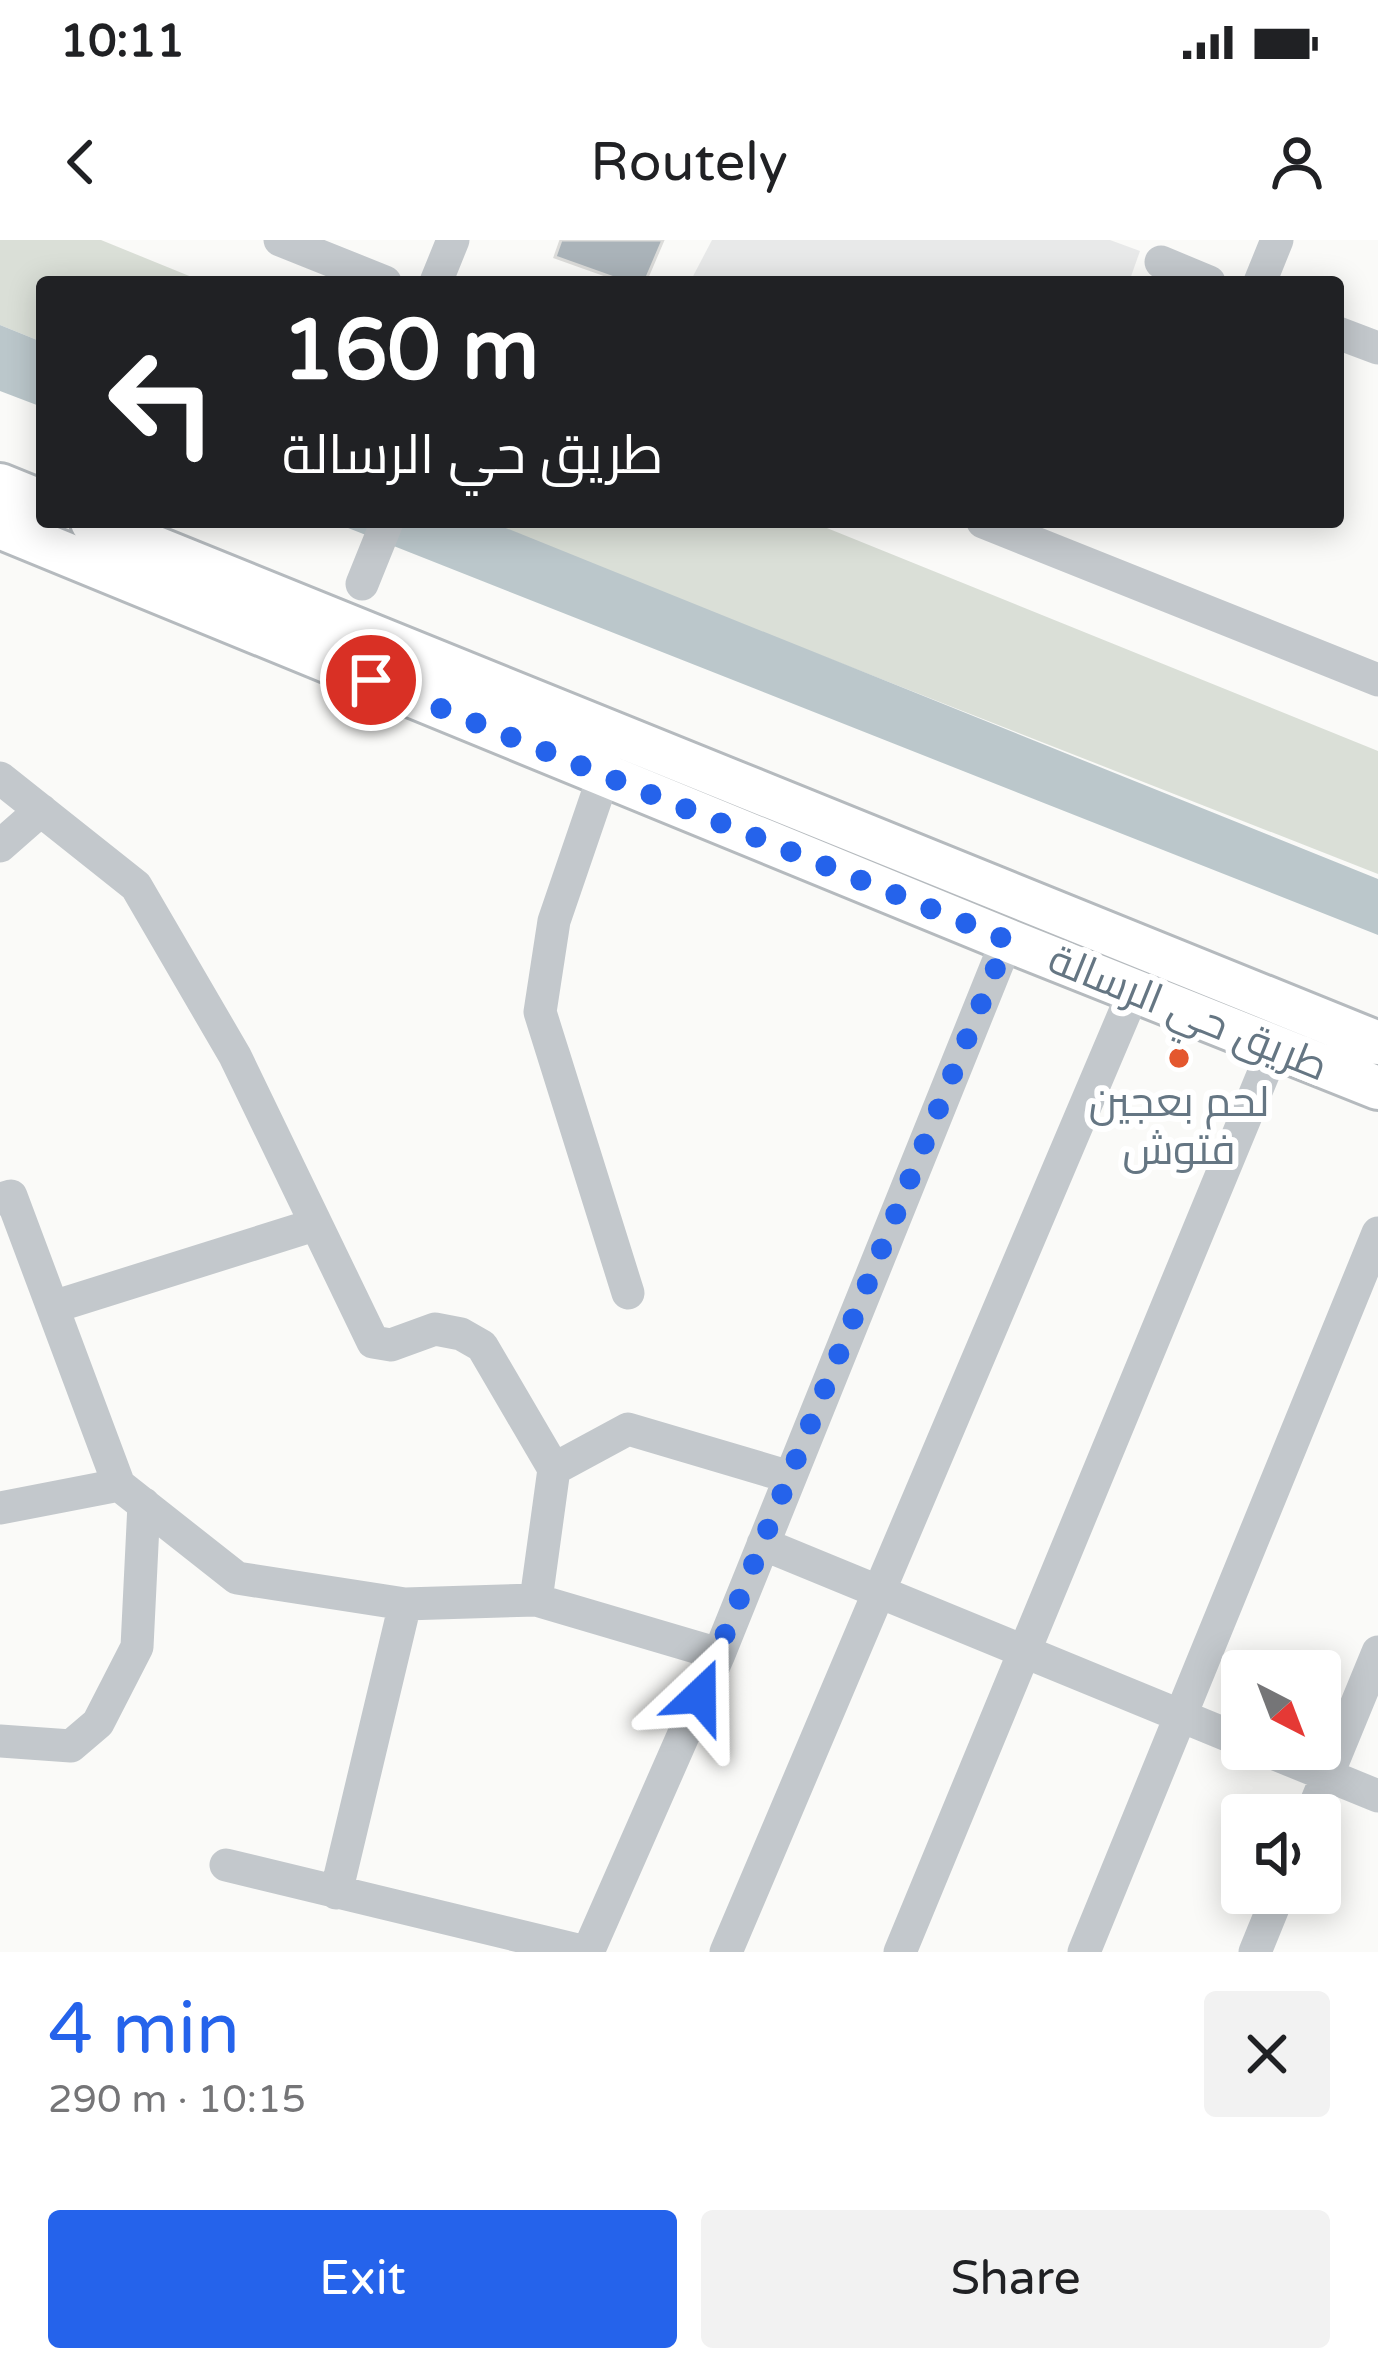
<!DOCTYPE html>
<html lang="en">
<head>
<meta charset="utf-8">
<style>
	body { margin:0; font-family:"Varela Round",Cairo,sans-serif; background:#f2f2f2; color:#202124; height:100vh; display:flex; flex-direction:column; font-size:45px; white-space:nowrap }
	* { box-sizing:border-box; margin:0 }
	p { font-size:39px; color:#757577 }
	.icon { flex:none; width:66px; height:66px; fill:none; stroke:currentColor; stroke-width:2; stroke-linecap:round; stroke-linejoin:round }
	.map { position:relative; height:1712px; overflow:hidden }
	.details { display:flex; flex-direction:column; background:#fff; flex:1 }
	.details>* { flex:none }
	.hud { position:absolute; left:36px; top:36px; width:1308px; height:252px; border-radius:12px; box-shadow:0 6px 30px #0003; background:#202124; color:#fff; overflow:hidden }
	.needle { width:78px; rotate:138deg }
	.buttons { position:absolute; left:1221px; top:1410px; display:grid; gap:24px }
	.buttons a { display:grid; place-items:center; width:120px; height:120px; border-radius:12px; background:#fff; box-shadow:0 6px 30px #0003; font-size:60px }
	.pin { position:absolute; display:grid; place-items:center; width:102px; height:102px; color:#fff; margin:-51px; border:6px solid #fff; border-radius:50%; box-shadow:0 3px 12px #0007 }
	.me { position:absolute; width:132px; margin:-66px; rotate:23deg; stroke-linejoin:round; filter:drop-shadow(0 0 9px #0008) }
	.turn { display:flex; align-items:center; gap:42px; height:252px; padding:0 48px; font-size:54px }
	.turn .icon { width:156px; height:156px; stroke-width:2.5 }
	.turn b { display:block; font-size:84px; line-height:102px }
	.round { display:grid; place-items:center; flex:none; width:126px; height:126px; border-radius:12px; background:#f2f2f2 }
	.overview { display:flex; align-items:center; justify-content:space-between; height:204px; padding:0 48px }
	h1 { font-size:72px; font-weight:600; line-height:90px; color:#2563eb }
	.primary-button { display:flex; gap:24px; margin-top:auto; padding:24px 48px }
	.primary-button a { flex:1; height:138px; border-radius:12px; background:#2563eb; color:#fff; font-size:48px; font-weight:600; line-height:138px; text-align:center }
	.primary-button a+a { background:#f2f2f2; color:#202124 }
	.status { display:flex; justify-content:space-between; align-items:center; height:84px; padding:0 60px; background:#fff; direction:ltr }
	.status svg { height:33px; fill:currentColor }
	header { display:flex; justify-content:space-between; align-items:center; height:156px; padding:0 48px; background:#fff; font-size:54px; font-weight:600 }
	.map>svg:first-child { display:block }
	.built { fill:#e8e9e9 }
	.green { fill:#dadfd7 }
	.water { fill:#bbc7cb }
	.building { fill:#aab3b9; stroke:#dcdcda; stroke-width:3 }
	.lines { fill:none; stroke-linecap:round; stroke-linejoin:round }
	.major-casing { stroke:#b5babe; stroke-width:48 }
	.minor { stroke:#c3c8cc; stroke-width:33 }
	.major { stroke:#fff; stroke-width:42 }
	.route { stroke:#2563eb; stroke-width:21; stroke-dasharray:0 37.8 }
	.poi-dot { fill:#e4572e; stroke:#fff; stroke-width:4.5 }
	.labels { text-anchor:middle; dominant-baseline:central; stroke-width:12; stroke-linejoin:round; paint-order:stroke }
	.street-label { font-size:42px; fill:#657683; stroke:#fff }
	.poi-label { font-size:42px; fill:#657683; stroke:#fff }
</style>
</head>
<body>
<div class="status"><b>10:11</b><svg viewBox="0 0 49 12"><path d="M0 12V9h3v3zM5 12V6h3v6zM10 12V3h3v9zM15 12V0h3v12zM26 1h20v11H26zM47 4h2v5h-2z"/></svg></div>
<header><svg class="icon" aria-label="back" viewBox="0 0 24 24"><path d="M15 5l-7 7 7 7"/></svg>Routely<svg class="icon" aria-label="person" viewBox="0 0 24 24"><circle cx="12" cy="8" r="4"/><path d="M4 21q1-7 8-7t8 7"/></svg></header>
<div class="map">
<svg width="1378" height="1712" viewBox="0 0 1378 1712">
	<rect width="100%" height="100%" fill="#fafaf8"/>
	<path class="built" d="M712 0H1110L1140 11 1129 42H690Z"/>
	<path class="green" d="M0 0H101L204 42H42V102L0 85Z
		M481 282H812L1378 511V634Z"/>
	<path class="water" d="M0 85 42 102V167L0 151Z
		M333 282H491L1378 639V695Z"/>
	<path class="building" d="M561 0H663L645 42H625L555 17Z"/>
	<g class="lines">
		<g class="major-casing">
			<path id="major" d="M0 245 42 262
				M92 282 1378 803
				M0 287 1007 700 1378 848"/>
		</g>
		<path class="minor" d="M280 0 385 42
			M1161 22 1209 42
			M436 42 453 0
			M1260 42 1277 0
			M1338 93 1378 108
			M983 282 1378 440
			M362 344 387 282
			M604 535 554 681 540 772 628 1053
			M0 538 136 646 235 816 373 1102 391 1105 435 1089 461 1094 482 1106 554 1229 536 1360
			M0 606 41 570
			M0 959 11 956 119 1245 237 1338 405 1364 536 1360 719 1414
			M53 1067 314 985
			M554 1229 628 1189 790 1237
			M0 1268 119 1245
			M763 1304 1242 1501
			M0 1501 71 1506 98 1483 137 1407 144 1264
			M1263 1509 1378 1556
			M1311 1575 1378 1412
			M226 1625 586 1712
			M336 1653 405 1364
			M588 1712 719 1414 1007 700
			M726 1712 1134 751
			M900 1712 1274 808
			M1084 1712 1378 993
			M1255 1712 1279 1653"/>
		<use href="#major" class="major"/>
	</g>
	<g class="lines">
		<path class="route" d="M371 440 1007 700 700 1456"/>
	</g>
	<circle class="poi-dot" cx="1179" cy="818" r="12"/>
	<g class="labels">
		<g class="street-label">
			<text transform="translate(1188 773) rotate(22)">طريق حي الرسالة</text>
		</g>
		<g class="poi-label">
			<text x="1179" y="862">لحم بعجين<tspan x="1179" dy="48">فتوش</tspan></text>
		</g>
	</g>
</svg>
<div class="buttons">
<a><svg class="needle" viewBox="-14 -14 28 28"><path d="M0-13l5 13h-10z" fill="#e53935"/><path d="M0 13l5-13h-10z" fill="#757577"/></svg></a>
<a><svg class="icon" aria-label="sound" viewBox="0 0 24 24"><path d="M4 9h4l5-4v14l-5-4H4zM17 9q2 3 0 6"/></svg></a>
</div>
<div class="pin" style="left:371px;top:440px;background:#d93025"><svg class="icon" aria-label="arrive" viewBox="0 0 24 24"><path d="M6 21V4h12l-3 4 3 4H6"/></svg></div>
<svg class="me" style="left:700px;top:1456px" viewBox="-20 -20 40 40"><path d="M0-17L14 15 0 8-14 15z" fill="#2563eb" stroke="#fff" stroke-width="4"/></svg>
<div class="hud">
<div class="turn"><svg class="icon" aria-label="left" viewBox="0 0 24 24"><path d="M17 20v-9H6M10 6l-5 5 5 5"/></svg><div><b>160 m</b>طريق حي الرسالة</div></div>
</div>
</div>
<section class="details">
<div class="overview"><div><h1>4 min</h1><p>290 m · 10:15</p></div><a class="round"><svg class="icon" aria-label="close" viewBox="0 0 24 24"><path d="M6 6l12 12M18 6L6 18"/></svg></a></div>
<div class="primary-button"><a>Exit</a><a>Share</a></div>
</section>
</body>
</html>
